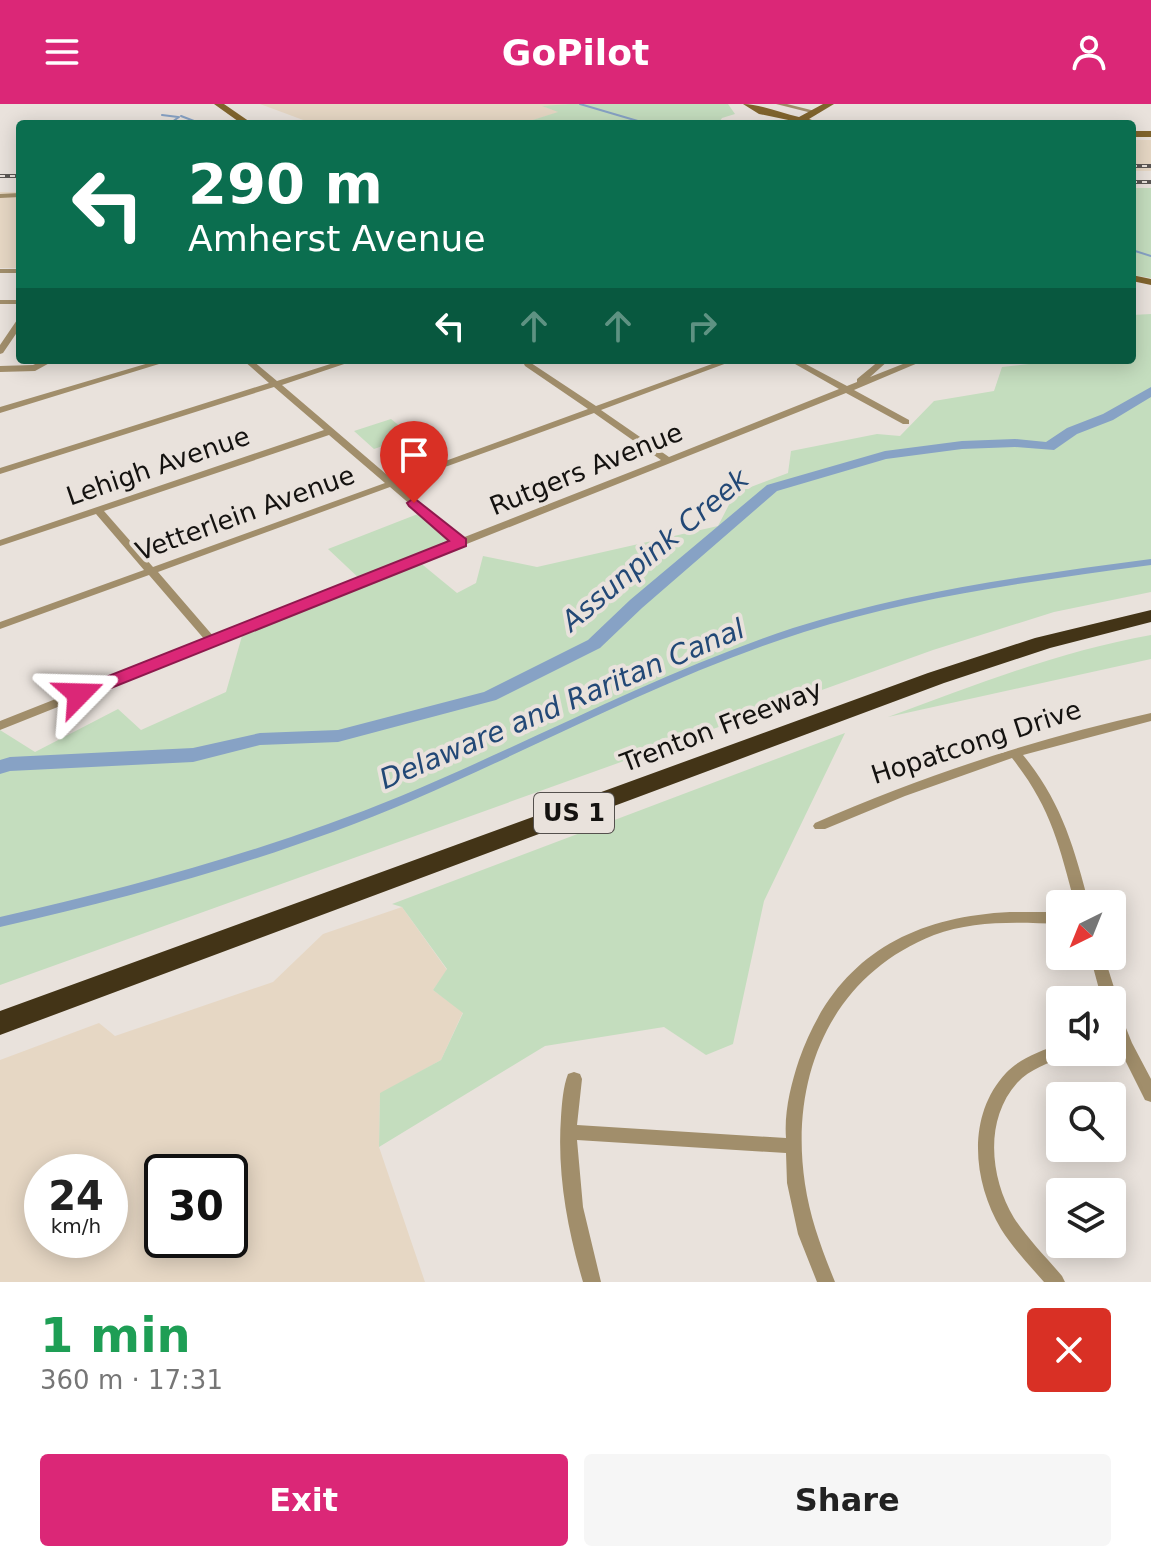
<!DOCTYPE html>
<html lang="en">
<head>
<meta charset="utf-8">
<style>
	body { margin:0; font-family:"DejaVu Sans",sans-serif; background:#f6f6f6; color:#222; height:100vh; display:flex; flex-direction:column; font-size:30px; white-space:nowrap }
	* { box-sizing:border-box; margin:0 }
	p { font-size:26px; color:#767676 }
	.icon { flex:none; width:44px; height:44px; fill:none; stroke:currentColor; stroke-width:2; stroke-linecap:round; stroke-linejoin:round }
	.map { position:relative; height:1178px; overflow:hidden }
	.panel { display:flex; flex-direction:column; background:#fff; flex:1 }
	.panel>* { flex:none }
	.banner { position:absolute; left:16px; top:16px; width:1120px; height:244px; border-radius:8px; box-shadow:0 4px 20px #0003; background:#0b6e4f; color:#fff; overflow:hidden }
	.needle { width:52px; rotate:223deg }
	.fabs { position:absolute; left:1046px; top:786px; display:grid; gap:16px }
	.fabs a { display:grid; place-items:center; width:80px; height:80px; border-radius:8px; background:#fff; box-shadow:0 4px 20px #0003; font-size:40px }
	.speed { position:absolute; left:24px; top:1050px; display:flex; gap:16px; font-size:40px; font-weight:700; text-align:center }
	.speed>* { display:grid; place-content:center; width:104px; height:104px; border-radius:50%; background:#fff; box-shadow:0 4px 20px #0003; line-height:1 }
	.speed small { font-size:20px; font-weight:400 }
	.speed .limit { border:4px solid #111; border-radius:12px; background:#fff; color:#111 }
	.pin { position:absolute; display:grid; place-items:center; width:68px; height:68px; color:#fff; margin:-82px -34px; border-radius:50% 50% 50% 0; rotate:-45deg; box-shadow:0 0 8px #0007 }
	.pin .icon { rotate:45deg }
	.me { position:absolute; width:88px; margin:-44px; rotate:68deg; stroke-linejoin:round; filter:drop-shadow(0 0 6px #0008) }
	.turn { display:flex; align-items:center; gap:28px; height:168px; padding:0 40px; font-size:36px }
	.turn .icon { width:104px; height:104px; stroke-width:2.5 }
	.turn b { display:block; font-size:56px; line-height:68px }
	.lanes { display:flex; align-items:center; height:76px; padding:0 40px; background:#0003; justify-content:center; gap:40px; direction:ltr }
	.lanes .off { opacity:.35 }
	.round { display:grid; place-items:center; flex:none; width:84px; height:84px; border-radius:8px; background:#f6f6f6 }
	.overview { display:flex; align-items:center; justify-content:space-between; height:136px; padding:0 40px }
	h1 { font-size:48px; font-weight:700; line-height:60px; color:#1e9e55 }
	.cta { display:flex; gap:16px; margin-top:auto; padding:16px 40px }
	.cta a { flex:1; height:92px; border-radius:8px; background:#db2777; color:#fff; font-size:32px; font-weight:700; line-height:92px; text-align:center }
	.cta a+a { background:#f6f6f6; color:#222 }
	header { display:flex; justify-content:space-between; align-items:center; height:104px; padding:0 40px; background:#db2777; color:#fff; font-size:36px; font-weight:700 }
	.map>svg:first-child { display:block }
	.industrial { fill:#e6d7c4; fill-rule:evenodd }
	.green { fill:#c4ddbe }
	.lines { fill:none; stroke-linecap:round; stroke-linejoin:round }
	.stream { stroke:#87a2c5; stroke-width:2 }
	.canal { fill:#87a2c5; fill-rule:evenodd }
	.river { fill:#87a2c5; fill-rule:evenodd }
	.street { fill:#a18e6b; fill-rule:evenodd }
	.secondary { fill:#80642d; fill-rule:evenodd }
	.highway { fill:#433417; fill-rule:evenodd }
	.rail-casing { stroke:#5b5754; stroke-width:4 }
	.rail { stroke:#e9e2dc; stroke-width:2; stroke-dasharray:5; stroke-linecap:butt }
	.route { fill:#db2777; stroke:#8e194d; stroke-width:2 }
	.labels { text-anchor:middle; dominant-baseline:central; stroke-width:8; stroke-linejoin:round; paint-order:stroke }
	.shield { fill:#e9e2dc; stroke:#54504d; stroke-width:2 }
	.shield-label { font-size:24px; font-weight:bold; fill:#141210 }
	.street-label { font-size:26px; fill:#141210; stroke:#e9e2dc }
	.water-label { font-size:28px; font-style:italic; fill:#224876; stroke:#e9e2dc }
</style>
</head>
<body>
<header><svg class="icon" aria-label="menu" viewBox="0 0 24 24"><path d="M4 6h16M4 12h16M4 18h16"/></svg>GoPilot<svg class="icon" aria-label="person" viewBox="0 0 24 24"><circle cx="12" cy="8" r="4"/><path d="M4 21q1-7 8-7t8 7"/></svg></header>
<div class="map">
<svg width="1151" height="1178" viewBox="0 0 1151 1178">
	<rect width="100%" height="100%" fill="#e9e2dc"/>
	<path class="industrial" d="M260 0H570L545 3 560 8 520 20H314Z
		M1132 36H1151V67H1132Z
		M0 88H20V164H0Z
		M402 803 447 866 433 886 463 908 441 956 380 990 379 1043 425 1178H0V956L99 919 115 932 273 878 323 830ZM42 1068H110V1136H42ZM162 1068H230V1136H162Z"/>
	<path class="green" d="M570 0H728L735 10 722 14 718 20H520L558 8 542 2Z
		M1132 84H1151V174L1132 171Z
		M1151 210V488L1054 508 933 546 0 881V626L35 648 118 605 141 626 226 588 244 525 362 477 328 445 428 406 465 437 418 457 457 489 476 479 483 452 537 463 718 422 735 389 788 369 791 347 877 330 900 332 934 297 994 287 1002 263 1063 256H1132V211Z
		M391 315 412 332 374 345 354 327Z
		M1151 531V555L888 613C974 581 1061 547 1151 531Z
		M845 629 764 797 733 940 706 951 664 923 545 942 379 1043 380 989 441 956 463 909 433 886 447 865 402 803 392 800Z"/>
	<g class="lines">
		<path class="stream" d="M580 0 648 20
			M162 11 178 13
			M181 12 194 17 212 18
			M169 20 179 13
			M1132 146 1151 152"/>
		<path class="canal" d="M1151 455V461C1034 477 917 492 804 528 669 571 543 640 413 696 280 753 140 791 0 823V813C137 782 272 745 401 692 533 637 658 569 793 524 909 487 1031 471 1151 455Z"/>
		<path class="river" d="M1151 283V293L1113 316 1077 330 1054 346 1015 343 962 345 886 355 777 387 642 504 600 544 496 596 338 638 260 641 193 658 10 667 0 670V656L10 653 193 644 260 629 338 626 484 588 588 536 630 496 767 381 885 347 962 337 1015 335 1046 338 1067 324 1103 310Z"/>
		<path class="street" d="M776 0H787L819 8 816 10Z
			M20 89V93L0 94V90Z
			M0 165H20V169H0Z
			M0 196H20V200H0Z
			M17 216H20V224L3 249 0 250V241Z
			M44 256H55L35 267 0 268V262L33 261Z
			M159 256H172L0 309V303Z
			M243 256H252L277 277 343 256H356L282 281 393 376 588 305 525 262 524 260 528 257 596 302 723 256H735L601 306 669 353 839 285 788 256H798L847 282 857 278V275L880 256H889L870 273 913 256H925L854 286 909 316V320H903L846 289 0 626V617L205 536 149 471 0 525V518L144 466 96 410 0 442V436L324 326 274 283 0 370V364L269 279ZM594 309 661 356 462 434 398 380ZM329 331 385 379 153 463 104 407ZM390 383 454 438 214 533 158 468Z
			M1151 609V617L1023 651C1061 697 1074 743 1089 800H1075C1059 741 1051 703 1012 654L905 692 825 725H815L813 722 815 719C925 671 1035 635 1151 609Z
			M1010 808H1060V820C1019 818 973 816 934 831 830 872 789 974 805 1080 810 1114 822 1146 835 1178H817L798 1130 787 1079 786 1049 577 1036 583 1103 601 1178H583C567 1124 557 1069 561 1013 562 999 563 983 568 970L574 968 580 970 582 975 577 1021 786 1034C784 1008 791 980 799 956 834 856 907 813 1010 808Z
			M1090 852H1104L1118 896 1116 899 1132 939 1151 975V998L1145 996 1117 940 1112 925V896H1102Z
			M1060 940V948H1067L1066 952C1048 959 1030 965 1017 979 984 1016 990 1074 1014 1114 1028 1135 1046 1153 1062 1172L1065 1178H1044C1029 1161 1013 1144 1001 1125 973 1078 966 1012 1006 969 1020 954 1041 947 1060 940Z"/>
		<path class="secondary" d="M214 0H224L253 20H242Z
			M743 0C760 0 781 9 799 13L823 0H834L809 15 824 20H794L793 17 759 10Z
			M1132 27H1151V33H1132Z
			M1132 171 1151 175V181L1132 177Z"/>
		<path class="highway" d="M1151 506V518L1050 544 944 579 0 931V907L928 569 1035 534Z"/>
		<g class="rail-casing">
			<path id="rail" d="M1132 62H1151
				M0 72H20
				M1132 78H1151"/>
		</g>
		<use href="#rail" class="rail"/>
	</g>
	<path class="route" d="M414 394 466 435V442L86 594H73L70 590 73 586 449 437 409 402 407 399Z"/>
	<g class="labels">
		<rect class="shield" x="534" y="689" width="80" height="40" rx="6"/>
		<g class="shield-label">
			<text x="574" y="709">US 1</text>
		</g>
		<g class="street-label">
			<text transform="translate(158 362) rotate(-19)">Lehigh Avenue</text>
			<text transform="translate(586 365) rotate(-22)">Rutgers Avenue</text>
			<text transform="translate(245 409) rotate(-20)">Vetterlein Avenue</text>
			<text transform="translate(721 622) rotate(-21)">Trenton Freeway</text>
			<text transform="translate(976 638) rotate(-18)">Hopatcong Drive</text>
		</g>
		<g class="water-label">
			<text transform="translate(655 446) rotate(-40)">Assunpink Creek</text>
			<text transform="translate(562 600) rotate(-23)">Delaware and Raritan Canal</text>
		</g>
	</g>
</svg>
<div class="fabs">
<a><svg class="needle" viewBox="-14 -14 28 28"><path d="M0-13l5 13h-10z" fill="#e53935"/><path d="M0 13l5-13h-10z" fill="#767676"/></svg></a>
<a><svg class="icon" aria-label="sound" viewBox="0 0 24 24"><path d="M4 9h4l5-4v14l-5-4H4zM17 9q2 3 0 6"/></svg></a>
<a><svg class="icon" aria-label="search" viewBox="0 0 24 24"><circle cx="10" cy="10" r="6"/><path d="M15 15l6 6"/></svg></a>
<a><svg class="icon" aria-label="layers" viewBox="0 0 24 24"><path d="M12 4l9 5-9 5-9-5zM3 14l9 5 9-5"/></svg></a>
</div>
<div class="speed"><div>24<small>km/h</small></div><div class="limit">30</div></div>
<div class="pin" style="left:414px;top:399px;background:#d93025"><svg class="icon" aria-label="arrive" viewBox="0 0 24 24"><path d="M6 21V4h12l-3 4 3 4H6"/></svg></div>
<svg class="me" style="left:79px;top:590px" viewBox="-20 -20 40 40"><path d="M0-17L14 15 0 8-14 15z" fill="#db2777" stroke="#fff" stroke-width="4"/></svg>
<div class="banner">
<div class="turn"><svg class="icon" aria-label="left" viewBox="0 0 24 24"><path d="M17 20v-9H6M10 6l-5 5 5 5"/></svg><div><b>290 m</b>Amherst Avenue</div></div>
<div class="lanes"><svg class="icon" aria-label="left" viewBox="0 0 24 24"><path d="M17 20v-9H6M10 6l-5 5 5 5"/></svg><svg class="icon off" aria-label="ahead" viewBox="0 0 24 24"><path d="M12 20V5M6 11l6-6 6 6"/></svg><svg class="icon off" aria-label="ahead" viewBox="0 0 24 24"><path d="M12 20V5M6 11l6-6 6 6"/></svg><svg class="icon off" aria-label="right" viewBox="0 0 24 24"><path d="M7 20v-9h11M14 6l5 5-5 5"/></svg></div>
</div>
</div>
<section class="panel">
<div class="overview"><div><h1>1 min</h1><p>360 m · 17:31</p></div><a class="round" style="background:#d93025;color:#fff"><svg class="icon" aria-label="close" viewBox="0 0 24 24"><path d="M6 6l12 12M18 6L6 18"/></svg></a></div>
<div class="cta"><a>Exit</a><a>Share</a></div>
</section>
</body>
</html>
